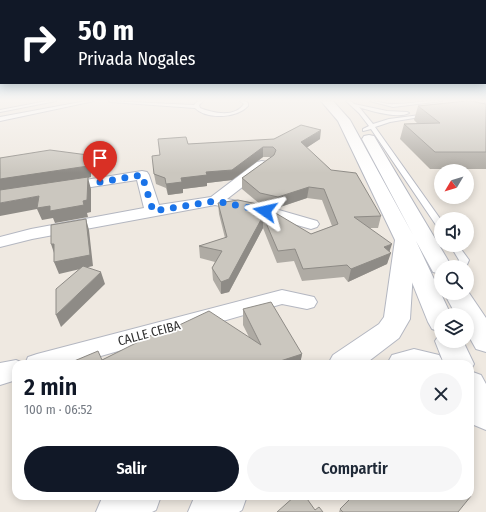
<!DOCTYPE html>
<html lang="es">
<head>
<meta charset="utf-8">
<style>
	body { margin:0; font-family:"Fira Sans Condensed",sans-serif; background:#f6f6f7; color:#1f2937; height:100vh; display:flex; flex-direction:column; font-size:15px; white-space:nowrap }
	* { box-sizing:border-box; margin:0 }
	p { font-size:13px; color:#747a83 }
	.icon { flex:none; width:22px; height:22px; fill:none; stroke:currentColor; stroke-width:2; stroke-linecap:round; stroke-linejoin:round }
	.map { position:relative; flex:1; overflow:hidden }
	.side { position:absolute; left:12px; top:360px; width:462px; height:140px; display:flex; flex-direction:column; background:#fff; border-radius:12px; box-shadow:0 2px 10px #0003 }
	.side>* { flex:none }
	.hud { position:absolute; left:0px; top:0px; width:486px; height:84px; box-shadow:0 2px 10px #0003; background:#111827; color:#fff; overflow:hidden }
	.needle { width:26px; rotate:232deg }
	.buttons { position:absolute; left:434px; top:164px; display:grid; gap:8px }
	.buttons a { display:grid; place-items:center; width:40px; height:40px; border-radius:50%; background:#fff; box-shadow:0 2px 10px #0003; font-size:20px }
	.pin { position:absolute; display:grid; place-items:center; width:34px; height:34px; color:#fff; margin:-41px -17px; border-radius:50% 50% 50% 0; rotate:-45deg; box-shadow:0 0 4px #0007 }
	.pin .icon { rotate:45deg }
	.me { position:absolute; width:44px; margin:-22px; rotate:281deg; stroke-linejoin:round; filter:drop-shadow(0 0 3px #0008) }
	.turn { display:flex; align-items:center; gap:14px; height:84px; padding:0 12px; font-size:18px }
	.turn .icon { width:52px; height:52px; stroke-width:2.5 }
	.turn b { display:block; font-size:28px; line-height:34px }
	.round { display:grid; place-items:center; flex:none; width:42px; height:42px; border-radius:21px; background:#f6f6f7 }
	.summary { display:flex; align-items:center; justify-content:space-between; height:68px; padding:0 12px }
	h1 { font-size:24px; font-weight:600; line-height:30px; color:#111827 }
	.action { display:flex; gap:8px; margin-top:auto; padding:8px 12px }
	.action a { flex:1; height:46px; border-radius:24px; background:#111827; color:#fff; font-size:16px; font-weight:600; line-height:46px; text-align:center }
	.action a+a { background:#f6f6f7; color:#1f2937 }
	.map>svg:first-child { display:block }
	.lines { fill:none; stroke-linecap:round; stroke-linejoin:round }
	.service-casing { stroke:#b4b7c1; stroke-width:2 }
	.minor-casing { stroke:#b4b7c1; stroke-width:2 }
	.tertiary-casing { stroke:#b4b7c1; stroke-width:2 }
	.secondary-casing { stroke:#b4b7c1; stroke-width:2 }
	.service { fill:#fff; fill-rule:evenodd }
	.minor { fill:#fff; fill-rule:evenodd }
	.tertiary { fill:#fff; fill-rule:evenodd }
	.secondary { fill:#fff; fill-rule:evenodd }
	.wall { fill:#afaba4 }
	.shaded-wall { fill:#8e8b86 }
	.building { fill:#cbc7bf; stroke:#8e8b86 }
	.route { stroke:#1a73e8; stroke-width:7; stroke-dasharray:0 12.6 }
	.labels { text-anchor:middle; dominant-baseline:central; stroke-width:3.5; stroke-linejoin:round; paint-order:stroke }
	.near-street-label { font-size:13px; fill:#2e2e2e; stroke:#fff }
</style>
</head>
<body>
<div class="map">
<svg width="486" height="512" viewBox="0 0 486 512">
	<rect width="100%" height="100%" fill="#efe9e1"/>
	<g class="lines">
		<g class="service-casing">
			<path id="service" d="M47 101H56L0 112V110Z
				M86 101H94L0 121V117Z
				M109 101 194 105 198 101H203L199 105 200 108C213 113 235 118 244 104L240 101H245L248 103V106C237 118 207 120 195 108L111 102Z
				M346 101H351L354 104 387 111 407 112 409 113C398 119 371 111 359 107L373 124 389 119 428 114V115L426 116 390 122 375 127 441 220V228H438L371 129 363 131V129L369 126 359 113Z
				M370 101C378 101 387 105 395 104 411 104 426 100 442 101L393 107Z
				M480 101H486V102L468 106 466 105Z
				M450 245H458L469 260 466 267H456L459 260Z"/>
		</g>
		<g class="minor-casing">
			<path id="minor" d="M262 161 267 162 268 165 267 168 227 199 265 206 317 221 319 224 317 227 311 229 262 215 215 205 32 239 0 247V237L31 229 144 208 137 180 65 191 60 190 58 187 60 184 142 171 147 172 149 175 159 205 211 197 257 162Z
				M282 290 314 297 317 302 314 307 307 309 282 304 73 364H16V380L0 385V363L16 360 25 364 28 357 37 354Z"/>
		</g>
		<g class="tertiary-casing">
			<path id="tertiary" d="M405 234 412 236 415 240 410 319 399 338 365 364H328L333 355 379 324 384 317 395 240 398 236Z
				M414 349 439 355 444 364H387L392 355Z
				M105 496H161L156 510 152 512H96L102 498Z
				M196 496H247L242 510 239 512H188L194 498Z"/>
		</g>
		<g class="secondary-casing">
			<path id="secondary" d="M321 101H333L350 120 413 235 362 139 364 136 369 135 374 136 452 267H441V274L433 272 416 241 451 315H441V332L432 329 428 322 395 240 338 121Z
				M467 290 486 318V352L476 349 467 333V315H456L444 293H467Z
				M441 332V341H463L474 364 470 371 481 375 486 384V430L474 425 470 416V364H444L435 341Z"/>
		</g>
		<use href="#service" class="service"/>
		<use href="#minor" class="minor"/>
		<use href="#tertiary" class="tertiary"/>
		<use href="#secondary" class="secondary"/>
	</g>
	<path class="wall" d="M486 104V169H430L400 139 404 124 417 123 414 120 418 106Z
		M320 139 306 148 381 216 378 228H370L390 252 387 264 348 282 344 277 302 281 294 261 277 263 263 228 229 292 221 294 213 280 212 268 215 262 200 258 199 246 225 238 219 214 218 203 238 200 311 234 332 226 322 200 307 198 277 208 260 204 242 189V178L272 157H263L232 180 207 183V186L183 189V193L168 195 166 188 156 184 154 174 160 155 188 144Z
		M243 309 302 354 300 364H67L102 360 156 336 249 337 243 325Z
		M340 509 458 512H339Z"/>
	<path class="shaded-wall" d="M321 130 320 139 300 152 301 142Z
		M263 147V157L232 180 207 183V186L183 189V193L168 195 166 184 181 178 206 172Z
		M88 155 91 167V177L88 178 91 189V212L87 213 88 217 55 223 53 218 42 220 37 209 0 216V203L39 196 83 201 0 191V179Z
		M309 187 307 198 277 208 278 197Z
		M263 216V228L229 292 221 294V282Z
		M86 219 89 230 93 266 59 274 54 262Z
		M51 244H54L55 256Z
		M392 244 389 253H391L387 264 348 282 351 269 384 247Z
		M101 272 105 284 61 327 56 315Z
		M302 354 300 364H271Z"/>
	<path class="building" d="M467 101H471L486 104V152H435L404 124 440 123 418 106Z
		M301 125 321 130 301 142 331 170 356 173 381 216 354 217 392 244 384 247 391 253 351 269 347 265 303 269 295 249 278 251 263 216 229 279 221 282 212 268 222 251 199 246 227 237 218 203 238 200 262 205 311 234 338 224 324 189 309 187 278 197 260 193 242 178 274 155 276 150 273 147H263L232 170 206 172 207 175 181 178 182 182 166 184 165 178 154 174 152 156 160 155 158 139 186 137 188 144 274 139Z
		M50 150 88 155V166L0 179V158Z
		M88 177 87 200 83 201 84 205 50 211V206L37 208 39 196 0 203V190Z
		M86 219 90 255 54 262V244H51V225Z
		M83 266 101 272 56 315V289Z
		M271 302 302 354 271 364H67L98 351 102 360 154 334 156 336 209 311 261 345 243 309Z
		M470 495 471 496 458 512H343L340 509 353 496H470Z
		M295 496H305L315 510 319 507 323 512H277Z"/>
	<linearGradient id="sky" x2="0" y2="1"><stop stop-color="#7abfeb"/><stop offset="0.58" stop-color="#f8f5f2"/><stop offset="1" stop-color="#f8f5f2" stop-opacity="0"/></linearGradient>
	<rect width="486" height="173" fill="url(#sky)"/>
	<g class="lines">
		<path class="route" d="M100 182 142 175 153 211 215 201 265 211"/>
	</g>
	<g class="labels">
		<g class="near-street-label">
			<text transform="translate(149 333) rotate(-15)">CALLE CEIBA</text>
		</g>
	</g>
</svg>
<div class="buttons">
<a><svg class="needle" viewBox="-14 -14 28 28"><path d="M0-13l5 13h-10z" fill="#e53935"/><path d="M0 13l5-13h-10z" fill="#747a83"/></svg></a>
<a><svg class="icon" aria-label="sound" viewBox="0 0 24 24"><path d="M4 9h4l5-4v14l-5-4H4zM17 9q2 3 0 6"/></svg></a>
<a><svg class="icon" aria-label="search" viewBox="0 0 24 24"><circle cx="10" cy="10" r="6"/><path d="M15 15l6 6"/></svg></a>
<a><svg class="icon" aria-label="layers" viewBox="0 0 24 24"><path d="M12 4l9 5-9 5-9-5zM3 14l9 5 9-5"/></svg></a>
</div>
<div class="pin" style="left:100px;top:182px;background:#d93025"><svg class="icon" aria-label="arrive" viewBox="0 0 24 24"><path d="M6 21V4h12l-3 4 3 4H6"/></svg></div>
<svg class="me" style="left:265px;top:211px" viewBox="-20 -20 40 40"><path d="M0-17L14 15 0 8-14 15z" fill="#1a73e8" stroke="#fff" stroke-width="4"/></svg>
<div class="hud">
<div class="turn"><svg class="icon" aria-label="right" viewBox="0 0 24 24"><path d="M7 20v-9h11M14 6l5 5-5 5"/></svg><div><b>50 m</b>Privada Nogales</div></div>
</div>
<section class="side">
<div class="summary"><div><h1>2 min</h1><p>100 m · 06:52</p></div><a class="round"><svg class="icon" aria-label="close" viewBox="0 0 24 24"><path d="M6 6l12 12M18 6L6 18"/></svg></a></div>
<div class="action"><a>Salir</a><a>Compartir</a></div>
</section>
</div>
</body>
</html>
